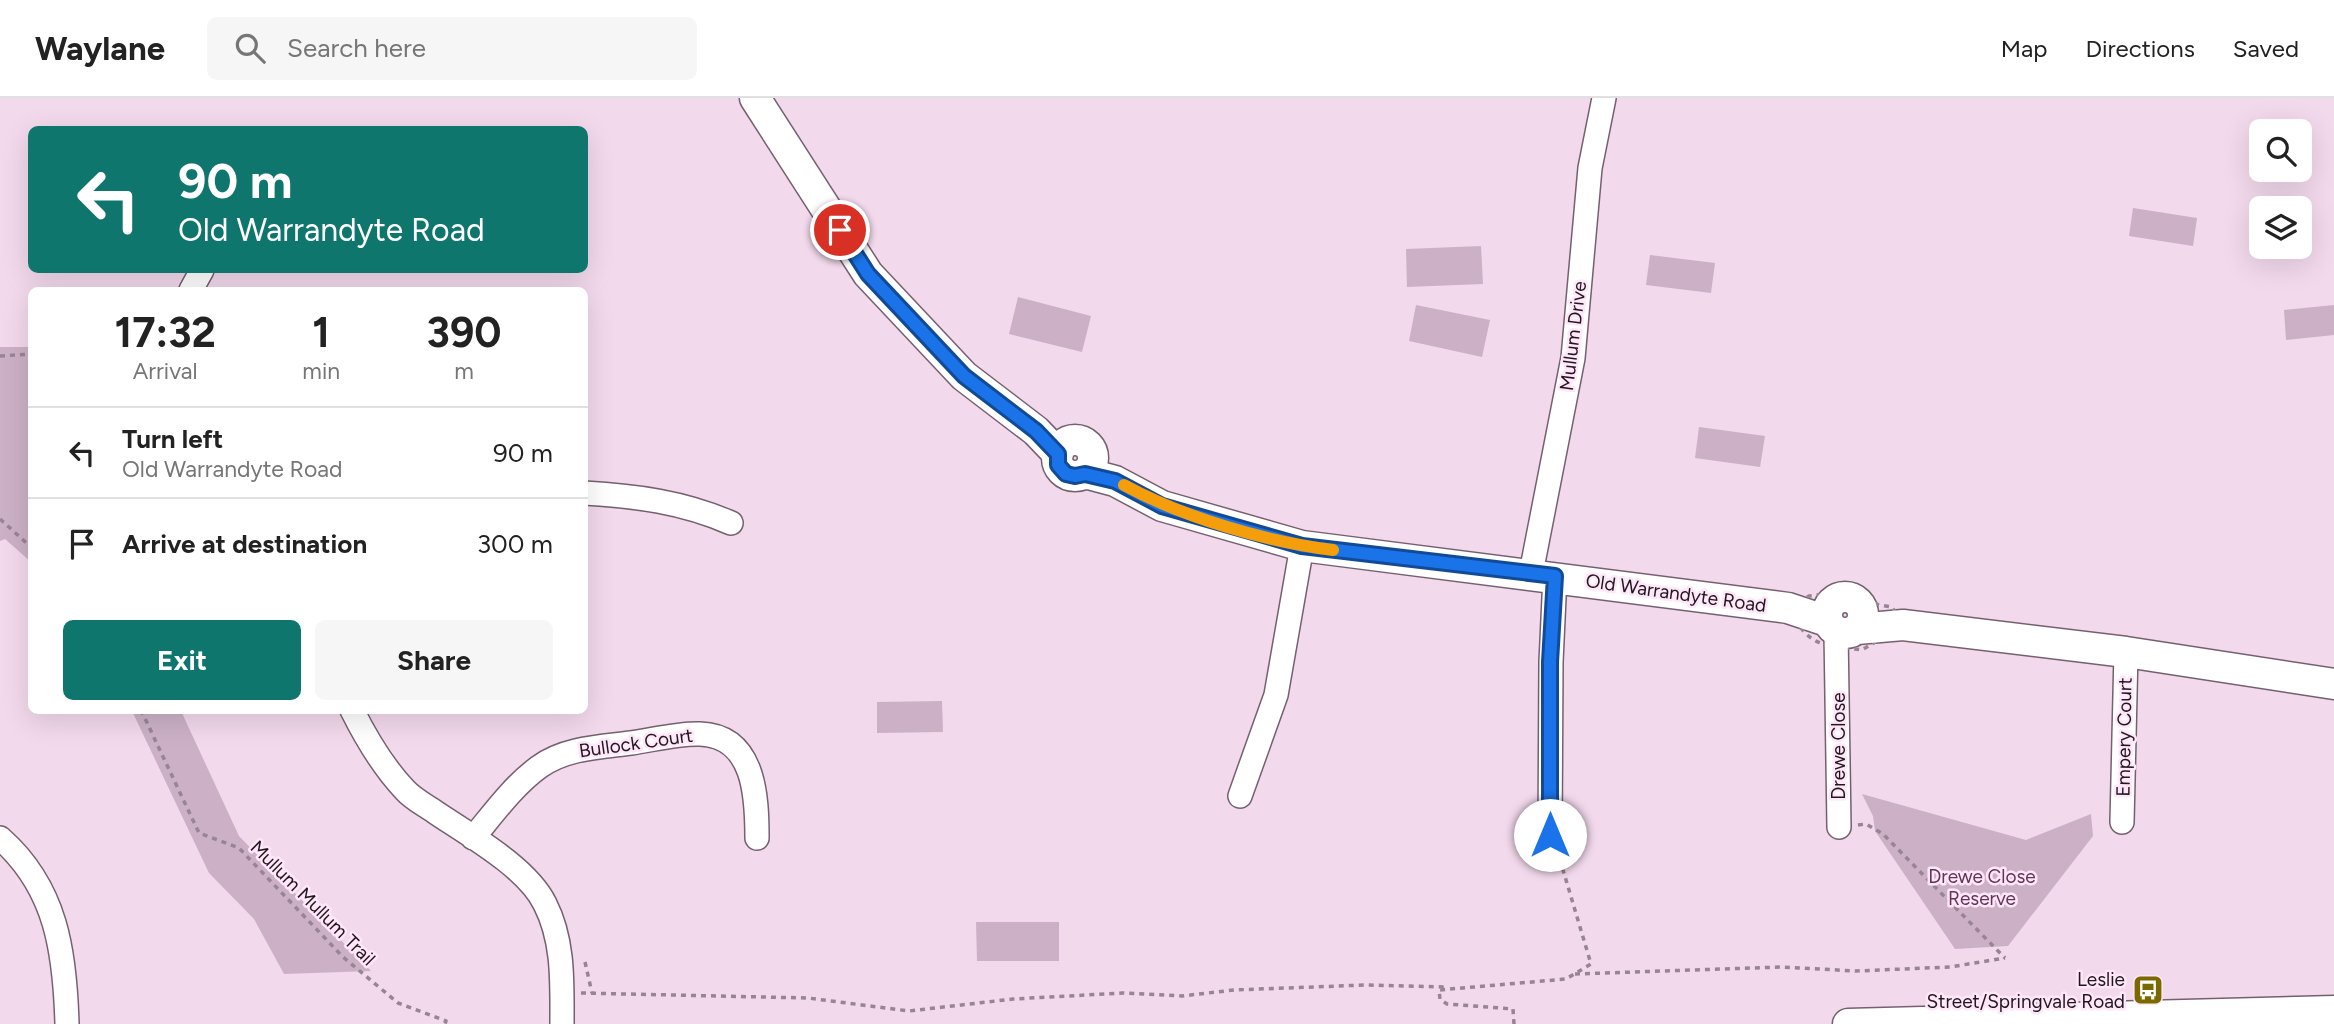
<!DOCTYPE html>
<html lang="en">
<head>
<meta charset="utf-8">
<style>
	body { margin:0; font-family:Figtree,sans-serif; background:#f6f6f6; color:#222; height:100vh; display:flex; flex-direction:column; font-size:26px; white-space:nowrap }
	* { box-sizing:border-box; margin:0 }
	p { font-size:23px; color:#767676 }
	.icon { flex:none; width:38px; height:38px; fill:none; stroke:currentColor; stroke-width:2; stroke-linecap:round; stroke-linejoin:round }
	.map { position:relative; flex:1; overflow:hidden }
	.details { position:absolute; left:28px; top:189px; width:560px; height:427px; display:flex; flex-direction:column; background:#fff; border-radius:10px; box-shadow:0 7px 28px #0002 }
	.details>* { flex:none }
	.banner { position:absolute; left:28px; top:28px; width:560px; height:147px; border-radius:10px; box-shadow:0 7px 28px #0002; background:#0f766e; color:#fff; overflow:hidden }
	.controls { position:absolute; left:2249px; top:21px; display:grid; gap:14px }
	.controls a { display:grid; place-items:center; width:63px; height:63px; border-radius:10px; background:#fff; box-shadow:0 7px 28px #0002; font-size:35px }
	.pin { position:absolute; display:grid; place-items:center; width:60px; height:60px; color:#fff; margin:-30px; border:4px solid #fff; border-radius:50%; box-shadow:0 2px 7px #0007 }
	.me { position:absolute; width:77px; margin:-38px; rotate:0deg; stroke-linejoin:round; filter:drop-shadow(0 0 5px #0008) }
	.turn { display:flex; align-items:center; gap:24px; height:147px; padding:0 35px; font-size:32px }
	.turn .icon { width:91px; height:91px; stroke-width:2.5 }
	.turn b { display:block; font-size:49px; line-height:60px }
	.eta { display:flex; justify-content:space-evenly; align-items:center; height:119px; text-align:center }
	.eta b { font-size:42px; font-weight:700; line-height:49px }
	.button { display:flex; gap:14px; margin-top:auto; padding:14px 35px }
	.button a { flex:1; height:80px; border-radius:10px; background:#0f766e; color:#fff; font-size:28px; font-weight:700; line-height:80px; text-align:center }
	.button a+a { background:#f6f6f6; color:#222 }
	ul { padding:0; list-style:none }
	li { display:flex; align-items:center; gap:21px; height:91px; padding:0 35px; border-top:2px solid #e0e0e0 }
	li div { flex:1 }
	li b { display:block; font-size:26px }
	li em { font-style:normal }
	header { display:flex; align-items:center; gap:42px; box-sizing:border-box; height:98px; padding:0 35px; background:#fff; border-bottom:2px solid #e0e0e0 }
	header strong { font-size:33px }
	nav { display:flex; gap:38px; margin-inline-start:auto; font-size:24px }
	.search { width:490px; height:63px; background:#f6f6f6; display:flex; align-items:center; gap:18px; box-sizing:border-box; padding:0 24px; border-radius:10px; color:#767676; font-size:26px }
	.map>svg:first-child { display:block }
	.green { fill:#ccb1c6 }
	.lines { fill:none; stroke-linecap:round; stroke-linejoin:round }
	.minor-casing { stroke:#756070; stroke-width:26 }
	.major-casing { stroke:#756070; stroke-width:33 }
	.path { stroke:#978593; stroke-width:3.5; stroke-dasharray:5 5; stroke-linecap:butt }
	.minor { stroke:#fff; stroke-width:23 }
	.major { stroke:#fff; stroke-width:30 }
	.route-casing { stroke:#114b97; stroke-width:18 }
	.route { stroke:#1a73e8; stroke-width:12 }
	.slow { stroke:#f59e0b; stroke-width:12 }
	.labels { text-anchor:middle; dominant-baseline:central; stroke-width:5; stroke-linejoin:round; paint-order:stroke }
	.street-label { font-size:19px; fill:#20181e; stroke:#ffe6f9 }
	.park-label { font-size:19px; fill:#623559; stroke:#ffe6f9 }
	.poi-label { font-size:19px; fill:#20181e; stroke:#ffe6f9; text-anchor:end }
</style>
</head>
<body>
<header>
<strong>Waylane</strong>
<div class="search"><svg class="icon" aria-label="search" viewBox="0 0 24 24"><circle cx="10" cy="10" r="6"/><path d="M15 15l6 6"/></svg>Search here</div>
<nav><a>Map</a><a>Directions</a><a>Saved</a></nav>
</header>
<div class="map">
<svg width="2334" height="926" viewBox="0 0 2334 926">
	<rect width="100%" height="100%" fill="#f2d9ec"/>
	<path class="green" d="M2133 110 2197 120 2193 148 2129 138Z
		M1481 148 1483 186 1407 189 1406 151Z
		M1650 157 1715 165 1711 195 1646 187Z
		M1018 199 1091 218 1082 254 1009 236Z
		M1416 207 1490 222 1482 259 1409 243Z
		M2334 207V237L2286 242 2284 212Z
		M0 249H31V464L5 441 0 443Z
		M1699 329 1765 338 1760 369 1695 360Z
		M942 603 943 634 877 635V604Z
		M132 613H181L239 738 371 873 284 876 254 821 209 775Z
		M1862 696 2026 742 2091 716 2093 738 2008 848 1955 851 1875 733 1873 718Z
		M976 824H1059V863H977Z"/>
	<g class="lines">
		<g class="minor-casing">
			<path id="minor" d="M191 192 202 172
				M584 395C636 398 683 404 731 425
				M1531 475 1573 260 1590 70 1604 0
				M1836 533 1839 729
				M352 612C366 640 384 670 405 692 413 701 425 707 435 714 469 737 527 769 545 806 564 843 562 885 562 926
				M1240 698 1276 597 1302 448
				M2122 724 2126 554
				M1550 737 1551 564 1555 478
				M0 740C57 790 65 855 67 926
				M473 740C493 716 513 688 539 669 565 650 600 649 631 645 653 642 678 635 700 636 755 638 757 699 757 740"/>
		</g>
		<g class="major-casing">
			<path id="major" d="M755 0 868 176 964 278 1036 333 1058 356
				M1057 360a18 18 0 1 1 36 0a18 18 0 1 1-36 0Z
				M1085 375 1115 383 1162 408 1302 448 1788 510 1827 523
				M1827 517a18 18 0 1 1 36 0a18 18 0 1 1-36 0Z
				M1857 531 1903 527 2126 554 2334 586
				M1848 926 2334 913"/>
		</g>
		<path class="path" d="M0 258 32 256
			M0 421 32 450
			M1847 493 1879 507 1892 509 1903 527 1862 552C1819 546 1811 550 1788 510L1809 498Z
			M141 612 199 735 239 750 343 859 398 905 446 923 445 926
			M1858 727 1866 726 1883 736 2005 860
			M585 864 592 895
			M1575 876 1781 869 1856 873 1950 869 2005 860
			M581 895 808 900 909 913 1013 901 1123 895 1182 898 1234 892 1365 887 1448 889
			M1514 926 1513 911 1447 906 1440 901 1439 892 1566 881 1591 866 1558 755"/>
		<use href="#minor" class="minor"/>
		<use href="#major" class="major"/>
	</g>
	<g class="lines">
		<g class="route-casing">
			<path id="route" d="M840 132 868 176 964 278 1036 333 1058 356V367L1066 376 1075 378 1085 376 1115 383 1162 408 1302 448 1555 478 1550 564V737"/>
		</g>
		<use href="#route" class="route"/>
		<path class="slow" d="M1124 387C1182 419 1267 444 1333 452"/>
	</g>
	<defs>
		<g id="bus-square" transform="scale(1.575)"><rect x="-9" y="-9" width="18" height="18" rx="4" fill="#7b6900" stroke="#ffe6f9"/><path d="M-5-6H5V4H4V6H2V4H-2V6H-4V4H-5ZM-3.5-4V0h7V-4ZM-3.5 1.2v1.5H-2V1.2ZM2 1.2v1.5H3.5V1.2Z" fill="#fff"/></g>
	</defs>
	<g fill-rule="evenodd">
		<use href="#bus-square" x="2148" y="892"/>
	</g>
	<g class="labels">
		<g class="street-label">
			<text transform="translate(1573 238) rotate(-83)">Mullum Drive</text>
			<text transform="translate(1676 495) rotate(8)">Old Warrandyte Road</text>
			<text transform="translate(2124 639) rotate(-89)">Empery Court</text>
			<text transform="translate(636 645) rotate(-8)">Bullock Court</text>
			<text transform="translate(1838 648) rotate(-90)">Drewe Close</text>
			<text transform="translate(313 805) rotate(45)">Mullum Mullum Trail</text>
		</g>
		<g class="park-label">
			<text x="1982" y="778">Drewe Close<tspan x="1982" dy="22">Reserve</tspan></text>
		</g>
		<g class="poi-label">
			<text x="2125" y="881">Leslie<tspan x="2125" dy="22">Street/Springvale Road</tspan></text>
		</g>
	</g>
</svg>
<div class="controls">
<a><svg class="icon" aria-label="search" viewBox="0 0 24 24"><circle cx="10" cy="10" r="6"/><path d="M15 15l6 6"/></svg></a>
<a><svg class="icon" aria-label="layers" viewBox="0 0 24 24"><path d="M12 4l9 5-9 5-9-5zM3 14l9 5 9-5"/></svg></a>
</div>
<div class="pin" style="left:840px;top:132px;background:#d93025"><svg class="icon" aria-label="arrive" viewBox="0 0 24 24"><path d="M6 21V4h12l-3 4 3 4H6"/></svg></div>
<svg class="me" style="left:1550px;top:737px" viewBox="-20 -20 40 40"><circle r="19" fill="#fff"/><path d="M0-13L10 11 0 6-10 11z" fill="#1a73e8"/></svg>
<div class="banner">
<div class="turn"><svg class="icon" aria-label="left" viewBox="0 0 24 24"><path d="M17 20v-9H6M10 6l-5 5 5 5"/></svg><div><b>90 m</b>Old Warrandyte Road</div></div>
</div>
<section class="details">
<div class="eta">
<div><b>17:32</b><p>Arrival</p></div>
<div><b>1</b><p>min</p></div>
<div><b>390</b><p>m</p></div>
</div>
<ul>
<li><svg class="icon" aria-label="left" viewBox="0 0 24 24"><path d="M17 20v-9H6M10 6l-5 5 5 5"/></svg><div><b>Turn left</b><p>Old Warrandyte Road</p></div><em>90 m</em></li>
<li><svg class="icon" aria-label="arrive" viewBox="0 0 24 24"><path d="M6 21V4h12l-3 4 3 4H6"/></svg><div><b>Arrive at destination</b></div><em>300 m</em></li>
</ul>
<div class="button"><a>Exit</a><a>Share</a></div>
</section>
</div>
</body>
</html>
